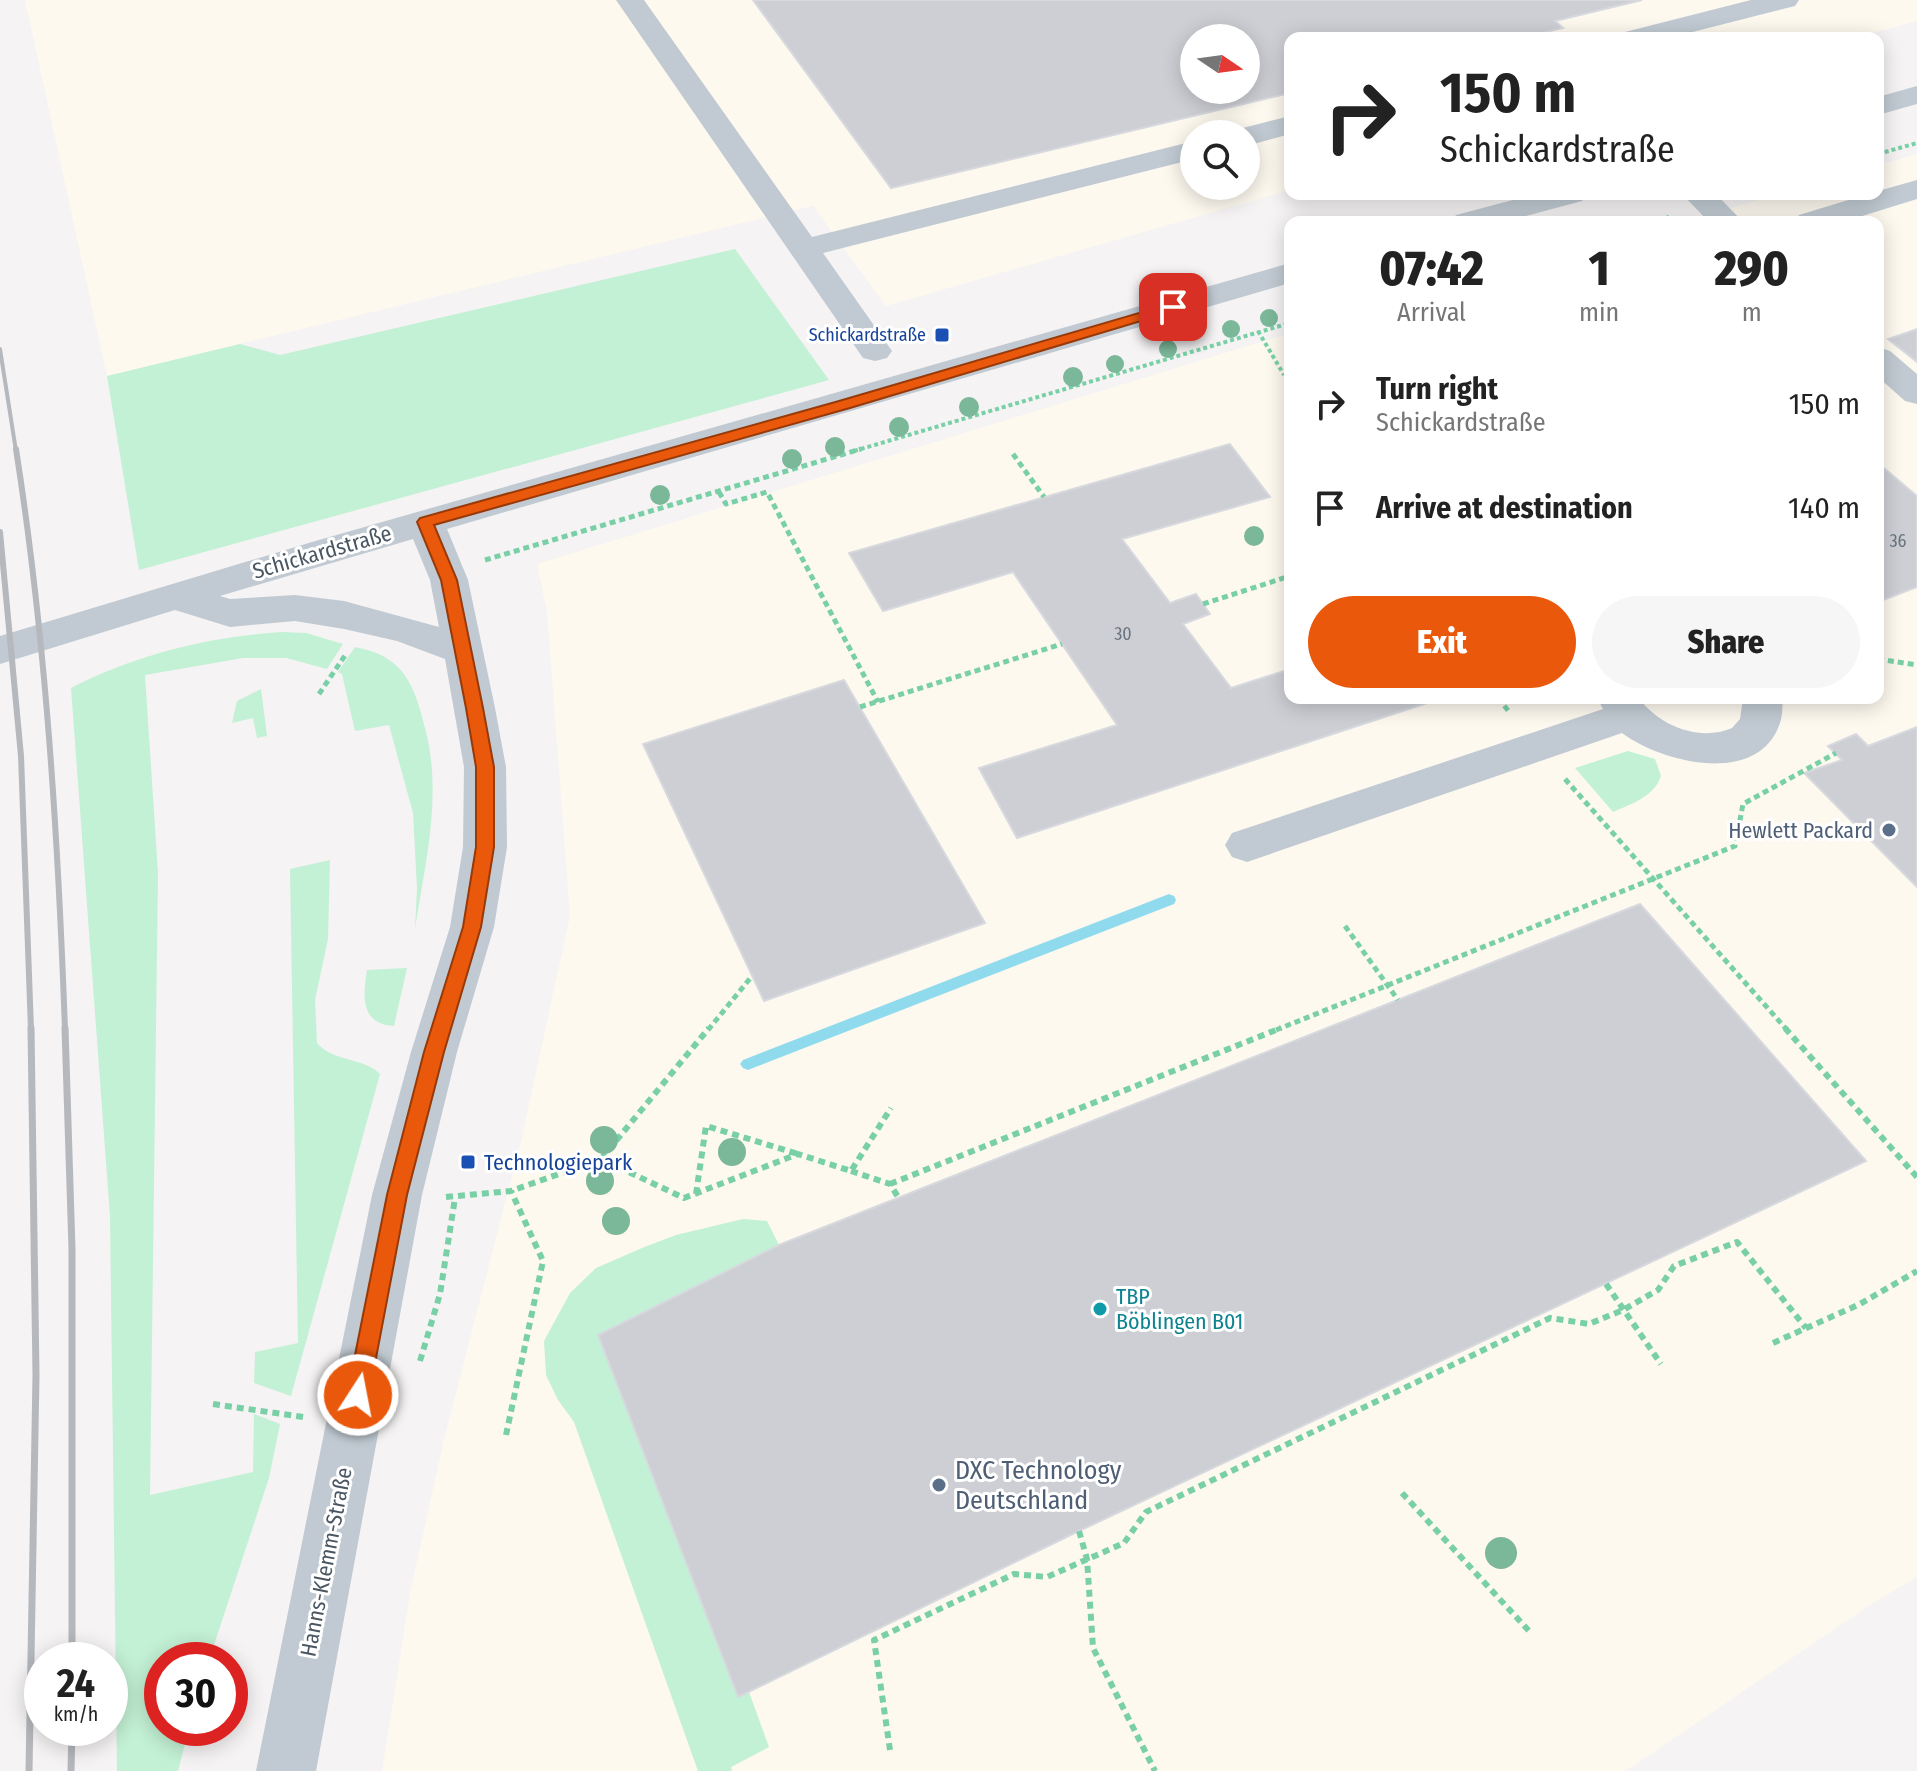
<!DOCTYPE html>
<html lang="en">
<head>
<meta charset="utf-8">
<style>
	body { margin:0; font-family:"Fira Sans Condensed",sans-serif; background:#f6f6f6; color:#222; height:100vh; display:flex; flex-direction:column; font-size:30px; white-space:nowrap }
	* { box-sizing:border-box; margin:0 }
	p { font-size:26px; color:#767676 }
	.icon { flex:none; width:44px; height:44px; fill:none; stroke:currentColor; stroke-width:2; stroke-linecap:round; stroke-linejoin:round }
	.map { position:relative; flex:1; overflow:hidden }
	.side { position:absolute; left:1284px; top:216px; width:600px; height:488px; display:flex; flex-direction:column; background:#fff; border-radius:16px; box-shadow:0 4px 20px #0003 }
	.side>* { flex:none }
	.top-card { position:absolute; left:1284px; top:32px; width:600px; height:168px; border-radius:16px; box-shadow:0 4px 20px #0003; background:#fff; color:#222; overflow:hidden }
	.needle { width:52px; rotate:103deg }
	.buttons { position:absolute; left:1180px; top:24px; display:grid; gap:16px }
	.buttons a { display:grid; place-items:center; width:80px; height:80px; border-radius:50%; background:#fff; box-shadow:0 4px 20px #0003; font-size:40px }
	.speed { position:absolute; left:24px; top:1642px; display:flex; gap:16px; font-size:40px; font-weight:700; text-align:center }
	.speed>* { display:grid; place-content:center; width:104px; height:104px; border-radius:50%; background:#fff; box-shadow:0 4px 20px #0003; line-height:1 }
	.speed small { font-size:20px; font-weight:400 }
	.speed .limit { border:12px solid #d22; background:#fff; color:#111 }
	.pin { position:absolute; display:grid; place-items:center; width:68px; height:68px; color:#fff; margin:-34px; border-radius:16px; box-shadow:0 4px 12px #0006 }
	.me { position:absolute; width:88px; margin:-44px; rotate:11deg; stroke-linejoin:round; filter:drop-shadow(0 0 6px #0008) }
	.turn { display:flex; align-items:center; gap:28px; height:168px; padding:0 24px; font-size:36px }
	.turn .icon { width:104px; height:104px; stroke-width:2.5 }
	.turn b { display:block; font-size:56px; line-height:68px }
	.eta { display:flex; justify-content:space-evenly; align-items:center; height:136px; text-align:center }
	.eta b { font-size:48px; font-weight:800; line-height:56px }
	.cta { display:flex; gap:16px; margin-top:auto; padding:16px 24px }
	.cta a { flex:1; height:92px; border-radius:48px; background:#ea580c; color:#fff; font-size:32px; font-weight:800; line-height:92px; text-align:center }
	.cta a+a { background:#f6f6f6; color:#222 }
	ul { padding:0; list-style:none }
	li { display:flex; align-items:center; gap:24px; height:104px; padding:0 24px }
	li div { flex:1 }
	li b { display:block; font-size:30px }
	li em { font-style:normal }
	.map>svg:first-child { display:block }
	.commercial { fill:#fdf9ef; fill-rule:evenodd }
	.green { fill:#c3f1d5 }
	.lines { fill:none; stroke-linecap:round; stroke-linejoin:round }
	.stream { fill:#90daee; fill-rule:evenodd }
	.building { fill:#cdcfd5; stroke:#d7d9de; stroke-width:2; fill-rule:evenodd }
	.path-far2 { stroke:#7ad0a6; stroke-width:4; stroke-dasharray:4 3; stroke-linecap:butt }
	.path-far1 { stroke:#7ad0a6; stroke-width:5; stroke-dasharray:6 4; stroke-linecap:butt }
	.path { stroke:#7ad0a6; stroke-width:6; stroke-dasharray:7 5; stroke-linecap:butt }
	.minor { fill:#c1cad2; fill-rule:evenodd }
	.rail-far2 { stroke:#b5b8bd; stroke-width:4 }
	.rail-far1 { stroke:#b5b8bd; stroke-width:6 }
	.rail { stroke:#b5b8bd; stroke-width:7 }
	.tree { fill:#7bb799 }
	.route { fill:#ea580c; stroke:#983908; stroke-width:2 }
	.transit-dot { fill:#1a4fb4; stroke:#fff; stroke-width:3 }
	.service-dot { fill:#5c6f8a; stroke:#fff; stroke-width:3 }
	.culture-dot { fill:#0f9aa8; stroke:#fff; stroke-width:3 }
	.labels { text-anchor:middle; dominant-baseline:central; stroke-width:6; stroke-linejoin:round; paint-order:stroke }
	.far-transit-label { font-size:18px; fill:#164399; stroke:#fff; text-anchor:end }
	.number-label { font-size:18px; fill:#6b747e }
	.street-label { font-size:22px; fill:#4a5661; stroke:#fff }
	.service-label { font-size:22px; fill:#4e5e75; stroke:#fff; text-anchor:end }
	.transit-label { font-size:22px; fill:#164399; stroke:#fff; text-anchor:start }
	.culture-label { font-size:22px; fill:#0d838f; stroke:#fff; text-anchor:start }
	.near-service-label { font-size:26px; fill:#4e5e75; stroke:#fff; text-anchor:start }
</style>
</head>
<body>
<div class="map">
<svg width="1917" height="1771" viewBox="0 0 1917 1771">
	<rect width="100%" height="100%" fill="#f5f3f3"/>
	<path class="commercial" d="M25 0H1917V21L1854 38H1290V190L886 306 813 206 107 376ZM1194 38H1246V90H1194ZM1194 134H1246V186H1194Z
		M1917 154V1577L1873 1603 1626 1771H382L410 1593 444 1439 521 1141 570 916 547 612 537 564 1290 333V698H1878V222H1683L1779 194H1878V165Z"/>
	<path class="green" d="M735 249 829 380 139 570 107 376 240 344 280 355Z
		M282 632 306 633 343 644 327 669 286 658H243L145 675 158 873 150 1495 253 1472 254 1414 280 1424 269 1478 209 1660H162V1728H189L178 1771H117L110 1216 71 688C137 654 209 637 282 632Z
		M355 647C404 656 414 684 425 728 443 795 425 863 415 929L417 889 413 813 389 725 355 731 342 674 338 672Z
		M261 689 267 736 257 738 253 718 232 723 237 701Z
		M1628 751 1655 759 1661 776C1654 797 1631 804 1613 812L1575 768Z
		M330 860 328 939 315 1000 317 1043C333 1062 363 1057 380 1074L291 1396 254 1383 255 1352 298 1343 290 869Z
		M407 968 394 1026C360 1024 363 996 367 970Z
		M743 1219 767 1221 779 1245 598 1335 738 1697 749 1692 769 1747 731 1767 732 1771H698L574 1422 558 1400 546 1375 544 1341 570 1293 596 1268 642 1248 676 1235Z"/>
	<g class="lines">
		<path class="stream" d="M1169 894 1174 896 1176 900 1174 904 753 1068 748 1070 743 1068 740 1064 743 1060Z"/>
	</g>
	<path class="building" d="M753 0H1642L1555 21 1563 28 1520 38H1290V93L891 188ZM1194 38H1246V90H1194Z
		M1917 329V362L1888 339Z
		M1230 444 1270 497 1122 539 1170 603 1196 594 1210 614 1183 624 1231 688 1290 669V698L1436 700 1017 838 979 768 1117 725 1013 572 883 611 849 553Z
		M1878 463 1917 496V587L1878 602Z
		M844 680 985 923 764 1001 643 744Z
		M1917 727V887L1804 773 1842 760 1828 746 1856 734 1868 746Z
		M1640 904 1866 1161 1079 1531 738 1697 598 1335 779 1245Z"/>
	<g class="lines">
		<path class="path-far2" d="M1878 154 1917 143
			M1652 222 1669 217
			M1258 331 1284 375
			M854 451 1290 323"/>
		<path class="path-far1" d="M1013 454 1044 497
			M719 492 726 504 767 492 878 702
			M485 560 861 449
			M1203 604 1290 576
			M1878 659 1917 665
			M319 694 346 654
			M1498 698 1510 713
			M860 707 1062 644
			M1565 779 1787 1030
			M1345 926 1398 1000
			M708 1030 752 976
			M1276 1030 1735 846 1743 804 1836 753"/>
		<path class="path" d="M1785 1028 1917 1177
			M601 1159 709 1028
			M851 1171 890 1184 898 1197
			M890 1184 1281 1028
			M696 1194 706 1126 798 1154
			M446 1197 511 1191 601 1159 684 1198 798 1154 851 1171 891 1108
			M1606 1284 1661 1364
			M1773 1343 1860 1304 1917 1271
			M420 1361 440 1294 455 1198
			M213 1404 303 1417
			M506 1435 543 1261 511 1191
			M1402 1493 1530 1632
			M1079 1531 1087 1559 1093 1648 1155 1771
			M890 1750 874 1640 1014 1574 1047 1577 1124 1543 1146 1512 1550 1318 1589 1324 1623 1310 1658 1290 1674 1266 1737 1242 1806 1328"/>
		<path class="minor" d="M616 0H644L812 237 1194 141V159L823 253 892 351 887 358 875 361 863 358Z
			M1751 0H1799L1795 6 1669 38H1621L1625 32Z
			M1917 86V104L1878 115V97Z
			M1290 116V134L1246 146V134H1233L1235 130Z
			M1917 180V199L1843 222H1794L1799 215 1868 194H1878V191Z
			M1535 194H1587L1582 201 1504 222H1451L1456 215Z
			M1682 194H1716L1743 222H1709Z
			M1290 263V283L447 529 468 580 495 708 506 767 507 847 494 927 457 1052 422 1195 316 1771H256L372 1195 411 1052 450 927 463 847 464 767 445 659 397 641 344 629 295 621 230 627 175 610 0 664V636L312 542ZM413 539 430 580 439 627 344 601 295 595 230 599 220 596Z
			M1878 347 1890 351 1917 374V404L1905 401 1878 377Z
			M1597 698H1639C1659 726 1700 742 1732 728L1740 719 1743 698H1783C1782 706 1783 715 1780 723 1759 787 1662 763 1622 733L1247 862 1232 857 1225 845 1232 833 1603 709Z"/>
		<path class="rail-far2" d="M0 349 16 451"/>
		<path class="rail-far1" d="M16 449C46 641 58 836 65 1030
			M0 532 21 756 31 1030"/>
		<path class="rail" d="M65 1028 72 1249V1660
			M29 1771 36 1375 31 1028
			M71 1771 72 1728"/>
	</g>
	<g class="tree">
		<circle cx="1269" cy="318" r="9"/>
		<circle cx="1231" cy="329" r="9"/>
		<circle cx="1168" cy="349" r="9"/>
		<circle cx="1115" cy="364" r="9"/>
		<circle cx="1073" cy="377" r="10"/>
		<circle cx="969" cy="407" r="10"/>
		<circle cx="899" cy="427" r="10"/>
		<circle cx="835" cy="447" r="10"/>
		<circle cx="792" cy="459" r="10"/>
		<circle cx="660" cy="495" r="10"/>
		<circle cx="1254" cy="536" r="10"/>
		<circle cx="604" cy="1140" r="14"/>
		<circle cx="732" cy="1152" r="14"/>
		<circle cx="600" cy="1181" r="14"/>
		<circle cx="616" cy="1221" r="14"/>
		<circle cx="1501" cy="1553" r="16"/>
	</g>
	<path class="route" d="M1173 303 1180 307 1178 310 850 408 434 525 457 580 483 708 494 767V847L481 927 444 1052 407 1195 369 1395 366 1402 358 1405 350 1402 347 1395 387 1195 424 1052 463 927 476 847V767L466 708 441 580 417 522 420 518 839 401Z"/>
	<g class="transit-dot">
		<rect x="934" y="327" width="16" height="16" rx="4"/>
		<rect x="460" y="1154" width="16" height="16" rx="4"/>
	</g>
	<g class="service-dot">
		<circle cx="1889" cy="830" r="8"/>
		<circle cx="939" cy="1485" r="8"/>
	</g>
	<circle class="culture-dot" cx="1100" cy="1309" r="8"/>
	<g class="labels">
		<g class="far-transit-label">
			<text x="926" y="335">Schickardstraße</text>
		</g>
		<g class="number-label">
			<text x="1898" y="541">36</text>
			<text x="1123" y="634">30</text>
		</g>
		<g class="street-label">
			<text transform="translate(322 552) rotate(-16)">Schickardstraße</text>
			<text transform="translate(326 1562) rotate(-79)">Hanns-Klemm-Straße</text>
		</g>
		<g class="service-label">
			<text x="1873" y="830">Hewlett Packard</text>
		</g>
		<g class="transit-label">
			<text x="484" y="1162">Technologiepark</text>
		</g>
		<g class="culture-label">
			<text x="1116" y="1296">TBP<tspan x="1116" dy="25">Böblingen B01</tspan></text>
		</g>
		<g class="near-service-label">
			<text x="955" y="1470">DXC Technology<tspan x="955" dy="30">Deutschland</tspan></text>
		</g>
	</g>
</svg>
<div class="buttons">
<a><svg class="needle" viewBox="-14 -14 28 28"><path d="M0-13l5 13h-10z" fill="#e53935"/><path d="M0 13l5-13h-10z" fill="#767676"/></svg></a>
<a><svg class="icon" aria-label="search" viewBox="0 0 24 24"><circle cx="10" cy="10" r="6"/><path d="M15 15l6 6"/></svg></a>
</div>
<div class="speed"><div>24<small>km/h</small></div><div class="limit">30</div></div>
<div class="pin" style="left:1173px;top:307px;background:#d93025"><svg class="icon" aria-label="arrive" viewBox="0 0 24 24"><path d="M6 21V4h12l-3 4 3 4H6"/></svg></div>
<svg class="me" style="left:358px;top:1395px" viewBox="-20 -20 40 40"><circle r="17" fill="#ea580c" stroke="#fff" stroke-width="3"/><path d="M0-11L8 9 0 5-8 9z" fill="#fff"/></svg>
<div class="top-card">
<div class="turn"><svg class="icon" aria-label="right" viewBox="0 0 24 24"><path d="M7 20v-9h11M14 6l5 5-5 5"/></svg><div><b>150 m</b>Schickardstraße</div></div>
</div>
<section class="side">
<div class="eta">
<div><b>07:42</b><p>Arrival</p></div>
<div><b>1</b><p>min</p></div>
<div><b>290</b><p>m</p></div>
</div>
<ul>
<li><svg class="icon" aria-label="right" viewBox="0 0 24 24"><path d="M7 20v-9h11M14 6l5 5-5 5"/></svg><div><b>Turn right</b><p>Schickardstraße</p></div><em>150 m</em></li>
<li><svg class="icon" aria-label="arrive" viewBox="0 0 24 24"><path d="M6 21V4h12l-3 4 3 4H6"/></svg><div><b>Arrive at destination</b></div><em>140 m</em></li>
</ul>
<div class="cta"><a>Exit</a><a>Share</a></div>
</section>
</div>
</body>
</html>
